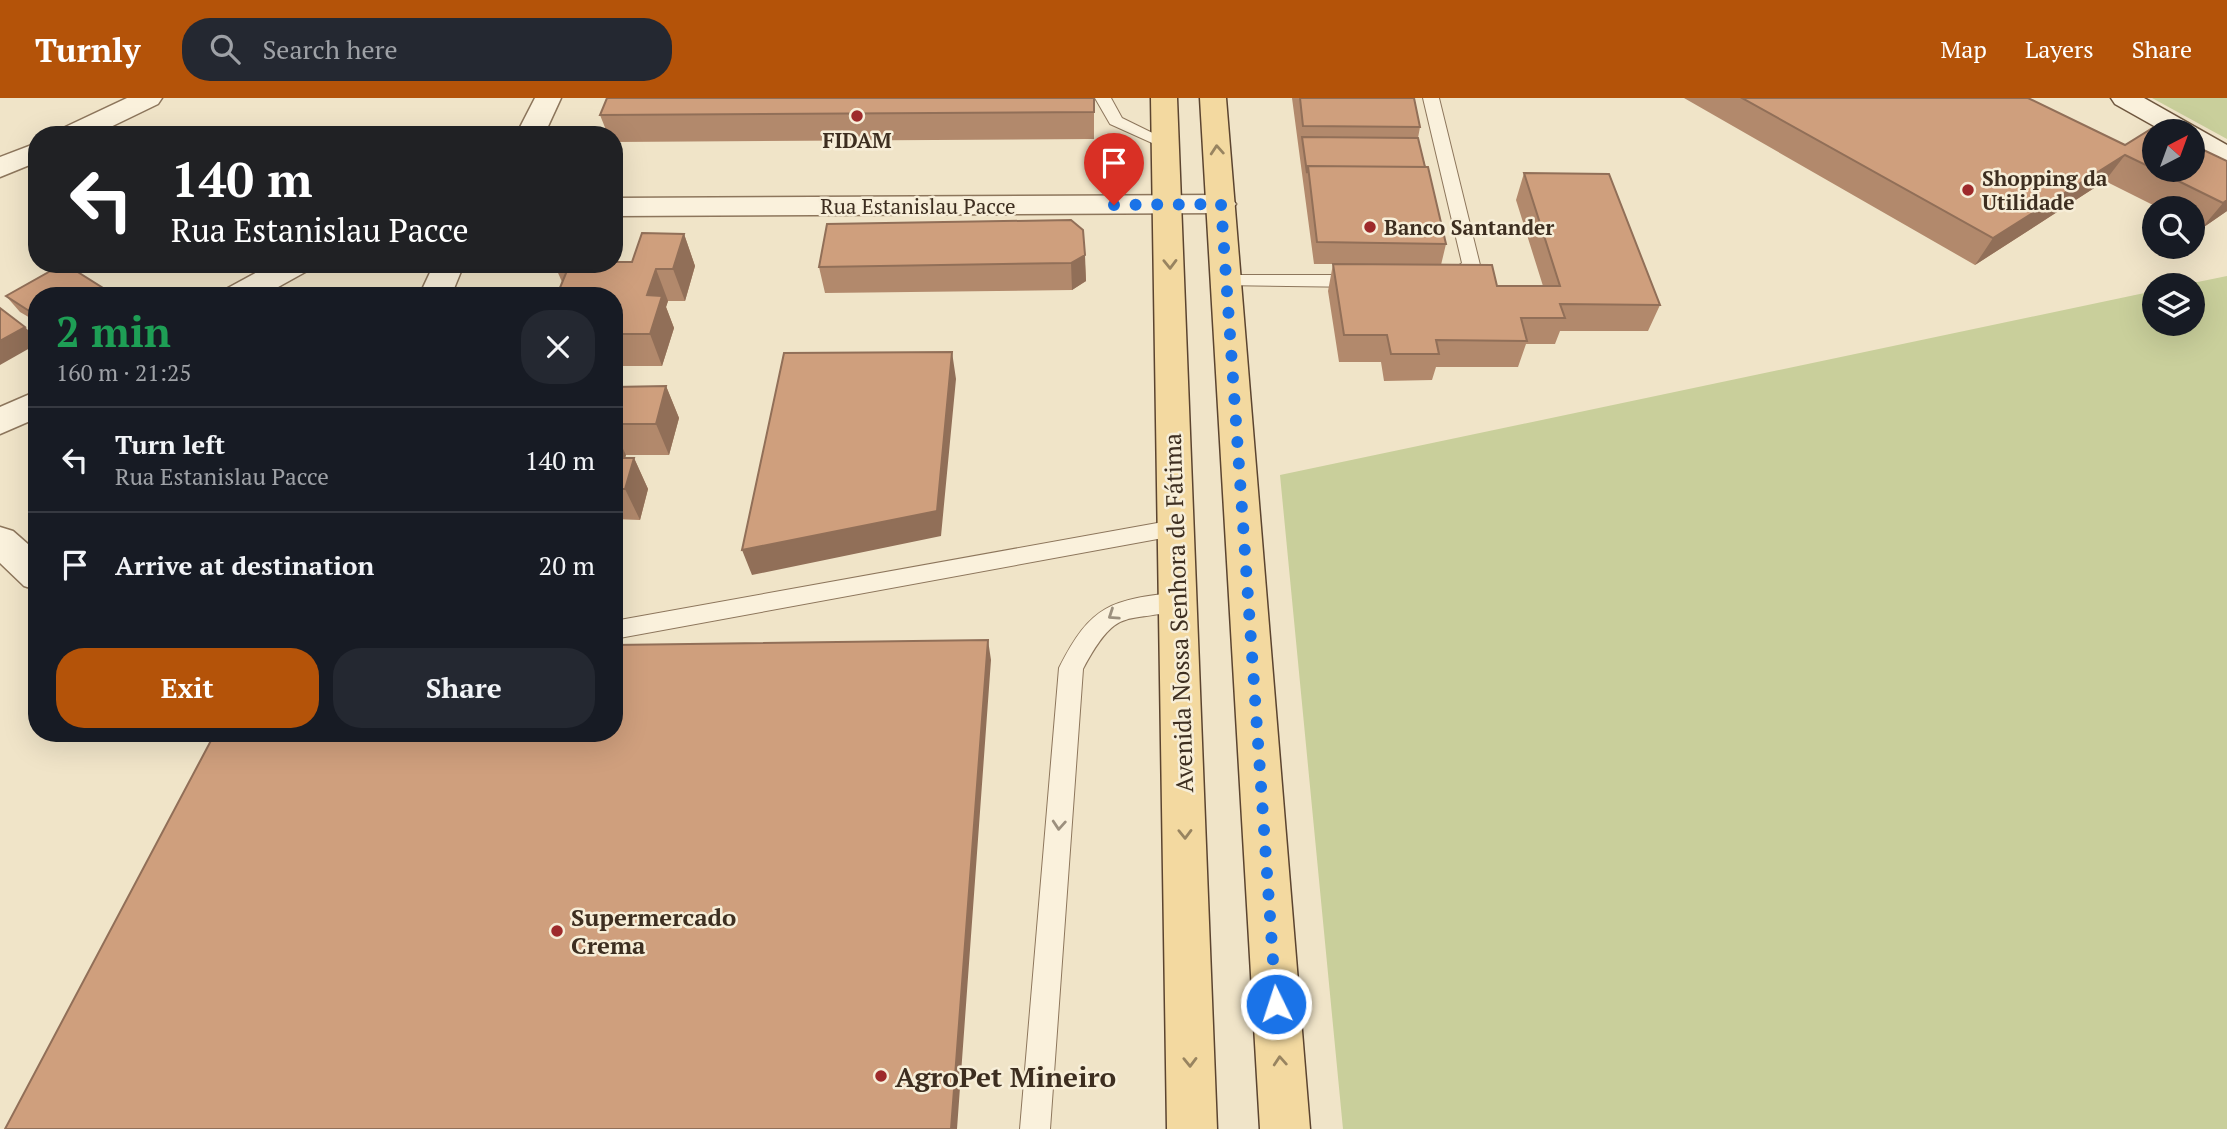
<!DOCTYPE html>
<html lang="en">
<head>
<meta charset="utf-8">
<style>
	body { margin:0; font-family:"PT Serif",serif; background:#242831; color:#f1f3f6; height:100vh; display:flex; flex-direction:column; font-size:26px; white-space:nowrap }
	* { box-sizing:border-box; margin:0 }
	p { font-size:23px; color:#9ea1a6 }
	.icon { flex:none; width:38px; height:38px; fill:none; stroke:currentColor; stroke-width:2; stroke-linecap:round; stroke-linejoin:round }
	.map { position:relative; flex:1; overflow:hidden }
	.panel { position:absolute; left:28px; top:189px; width:595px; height:455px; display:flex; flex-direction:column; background:#171b24; border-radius:28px; box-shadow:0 7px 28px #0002 }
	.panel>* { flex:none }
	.hud { position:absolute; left:28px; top:28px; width:595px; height:147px; border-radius:28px; box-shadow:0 7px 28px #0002; background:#202124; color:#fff; overflow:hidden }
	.needle { width:46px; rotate:41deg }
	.controls { position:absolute; left:2142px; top:21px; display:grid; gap:14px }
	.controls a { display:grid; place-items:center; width:63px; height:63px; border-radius:50%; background:#171b24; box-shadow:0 7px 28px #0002; font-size:35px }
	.pin { position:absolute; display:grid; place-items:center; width:60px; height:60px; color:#fff; margin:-72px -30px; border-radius:50% 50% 50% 0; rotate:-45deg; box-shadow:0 0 7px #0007 }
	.pin .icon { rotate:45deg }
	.me { position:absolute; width:77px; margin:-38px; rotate:356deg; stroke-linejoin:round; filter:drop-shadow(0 0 5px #0008) }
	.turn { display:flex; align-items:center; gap:24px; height:147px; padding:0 28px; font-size:32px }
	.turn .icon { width:91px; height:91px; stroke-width:2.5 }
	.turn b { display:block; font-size:49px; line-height:60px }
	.round { display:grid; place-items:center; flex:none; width:74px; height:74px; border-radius:28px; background:#242831 }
	.summary { display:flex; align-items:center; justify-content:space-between; height:119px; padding:0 28px }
	h1 { font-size:42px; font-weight:700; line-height:52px; color:#1e9e55 }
	.action { display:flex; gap:14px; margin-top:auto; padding:14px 28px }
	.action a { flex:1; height:80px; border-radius:28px; background:#b45309; color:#fff; font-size:28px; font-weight:700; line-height:80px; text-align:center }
	.action a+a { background:#242831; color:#f1f3f6 }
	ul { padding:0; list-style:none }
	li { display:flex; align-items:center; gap:21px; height:105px; padding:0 28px; border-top:2px solid #363941 }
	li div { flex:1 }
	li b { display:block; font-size:26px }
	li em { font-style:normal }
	header { display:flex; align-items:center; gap:42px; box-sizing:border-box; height:98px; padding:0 35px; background:#b45309; color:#fff }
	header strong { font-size:33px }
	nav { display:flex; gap:38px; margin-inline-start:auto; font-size:24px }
	.search { width:490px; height:63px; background:#242831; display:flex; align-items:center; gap:18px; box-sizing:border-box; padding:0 24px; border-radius:28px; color:#9ea1a6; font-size:26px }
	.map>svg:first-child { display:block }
	.green { fill:#c9cf9b }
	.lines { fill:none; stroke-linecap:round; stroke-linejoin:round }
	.lane-casing { stroke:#8d765c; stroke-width:2 }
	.street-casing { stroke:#8d765c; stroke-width:3 }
	.secondary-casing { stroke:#6f573f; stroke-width:3 }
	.primary-casing { stroke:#5b4430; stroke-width:3 }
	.lane { fill:#faf1dc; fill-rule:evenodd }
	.street { fill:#faf1dc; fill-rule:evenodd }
	.secondary { fill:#faf1dc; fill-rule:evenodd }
	.primary { fill:#f3d9a0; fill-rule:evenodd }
	.wall { fill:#b2896c }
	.shaded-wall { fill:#916f58 }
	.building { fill:#cf9f7d; stroke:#916f58; stroke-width:2 }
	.oneway { stroke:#988460 }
	.oneway2 { stroke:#9c907e }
	.route { stroke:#1a73e8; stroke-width:12; stroke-dasharray:0 21.6 }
	.poi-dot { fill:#9e2a2b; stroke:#f7eed8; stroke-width:2.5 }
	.labels { text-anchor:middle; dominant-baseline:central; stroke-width:5; stroke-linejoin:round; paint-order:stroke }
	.far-poi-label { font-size:21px; font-weight:bold; fill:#3d2e20; stroke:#f7eed8; text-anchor:start }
	.far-street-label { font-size:21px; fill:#3d2e20; stroke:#f7eed8 }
	.street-label { font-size:24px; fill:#3d2e20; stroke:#f7eed8 }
	.poi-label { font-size:24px; font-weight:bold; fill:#3d2e20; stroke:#f7eed8; text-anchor:start }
	.near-poi-label { font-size:28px; font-weight:bold; fill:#3d2e20; stroke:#f7eed8; text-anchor:start }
</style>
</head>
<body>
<header>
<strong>Turnly</strong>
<div class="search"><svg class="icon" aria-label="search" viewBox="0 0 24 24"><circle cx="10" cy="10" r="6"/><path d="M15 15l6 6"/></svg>Search here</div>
<nav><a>Map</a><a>Layers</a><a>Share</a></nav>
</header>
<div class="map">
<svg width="2227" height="1031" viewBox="0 0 2227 1031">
	<rect width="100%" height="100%" fill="#f0e4c8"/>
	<path class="green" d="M2152 0H2227V41Z
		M2227 178V1031H1343L1280 377 2154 193V226H2193V187H2183Z"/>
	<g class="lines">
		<g class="lane-casing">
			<path id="lane" d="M1095 0H1111L1122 20 1175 46 1173 49H1161L1110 26Z
				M1423 0H1439L1480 167 1464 182 1446 189 1437 183 1462 165Z
				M1226 177H1360L1369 183 1360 189 1220 187 1217 183Z
				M1174 422 1182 424 1185 430 1182 436 1174 438 614 541V523Z
				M1179 494 1187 497 1190 503 1187 509C1127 529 1120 502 1083 571L1050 1031H1020L1059 570C1091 506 1111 502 1179 494Z"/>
		</g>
		<g class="street-casing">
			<path id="street" d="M127 0H162L158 6 94 37H57L61 31Z
				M535 0H561L544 37H516Z
				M37 45V64L0 79V59Z
				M1221 97 1231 100 1236 106 1231 112 1221 115 614 118V100Z
				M272 166H311L307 173 262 198H222L226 191Z
				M434 166H464L451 198H419Z
				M37 293V320L0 336V309Z
				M0 429 13 433 37 454V492L24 488 0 465Z"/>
		</g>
		<g class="secondary-casing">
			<path id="secondary" d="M2111 0H2144L2227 47V67L2193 51V33H2163L2115 6Z"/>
		</g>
		<g class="primary-casing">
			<path id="primary" d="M1151 0H1177L1217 1031H1167Z
				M1200 0H1226L1310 1031H1260Z"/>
		</g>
		<use href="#lane" class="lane"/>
		<use href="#street" class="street"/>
		<use href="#secondary" class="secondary"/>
		<use href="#primary" class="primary"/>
	</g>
	<path class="wall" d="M607 0H1094V41L614 44V37H608L600 17Z
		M1292 0H1414L1420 29 1418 40 1446 146 1441 167 1497 188H1543L1516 102 1524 75 1660 207 1648 233H1560L1555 246H1526L1518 269H1436L1432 282 1384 283 1381 264H1339L1328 193 1333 166H1314Z
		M1684 0H2028L2125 47 2154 33V72H2193V47L2227 113 2201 131 2193 127V110H2159L2105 83 1975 167Z
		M1083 132 1086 183 1072 192 825 195 819 169Z
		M684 136 695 168 685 203H668L666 209 674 230 662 268H614V198L562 184 555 168 632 164Z
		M103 190 110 198H37V224L20 214 6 198Z
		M666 288 679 320 669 357H626L625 360H634L648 391 640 422 614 421V289Z"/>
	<path class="shaded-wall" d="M2125 57 2105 83 1975 167 1993 140Z
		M2227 102V113L2201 131 2223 105Z
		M684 136 695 168 685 203 673 171Z
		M1085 157 1086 183 1072 192 1071 165Z
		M656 171 668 203 666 209 674 230 662 268 650 236 647 197Z
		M103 190 110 198H89Z
		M25 229 37 241V246L0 267V243Z
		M952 254 956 281 941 438 752 477 742 452Z
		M666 288 679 320 669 357 656 326Z
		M614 332 626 357 615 391 614 389Z
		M634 360 648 391 640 422 625 391Z
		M988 542 991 562 957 1031H951Z"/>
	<path class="building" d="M607 0H1094V14L600 17Z
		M1300 0H1414L1420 29 1303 28Z
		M1742 0H2028L2125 47 2154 29 2164 33H2154V71L2125 57 1993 140Z
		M1302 39 1418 40 1425 69 1308 68 1307 75Z
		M2193 47 2227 63V102L2223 105 2156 72H2193Z
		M1308 68 1428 69 1446 146 1317 144Z
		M1524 75 1609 76 1660 207 1560 206 1565 220H1521L1527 243 1436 242 1439 256H1391L1387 237H1344L1333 166 1492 167 1497 188H1560Z
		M1071 122 1083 132 1085 157 1071 165 819 169 827 126Z
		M642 135 684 136 673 171H656L647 197 662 198 650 236H614V198H534L557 197 569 168H555L556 166H614V164H632Z
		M63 166H65L103 190 89 198H37V218L6 198Z
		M0 210 25 229 0 243Z
		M952 254 937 413 742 452 784 255Z
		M666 288 656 326H614V289Z
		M614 360H634L625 391H614Z
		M988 542 951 1031H5L215 635H614V547Z"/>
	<defs><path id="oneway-chevron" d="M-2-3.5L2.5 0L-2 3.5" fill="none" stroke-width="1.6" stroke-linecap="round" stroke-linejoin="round" transform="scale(1.75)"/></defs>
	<g class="oneway">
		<use href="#oneway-chevron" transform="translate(1217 52) rotate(-94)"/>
		<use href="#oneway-chevron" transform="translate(1170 166) rotate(89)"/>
		<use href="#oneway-chevron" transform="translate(1185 736) rotate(89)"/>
		<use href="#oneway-chevron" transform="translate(1280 963) rotate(-94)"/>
		<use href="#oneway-chevron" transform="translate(1190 964) rotate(89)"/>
	</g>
	<g class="oneway2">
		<use href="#oneway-chevron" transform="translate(1113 517) rotate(146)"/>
		<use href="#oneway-chevron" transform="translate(1059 727) rotate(94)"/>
	</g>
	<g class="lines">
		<path class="route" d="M1114 107 1221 106 1276 906"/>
	</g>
	<g class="poi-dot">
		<circle cx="857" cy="18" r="7"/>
		<circle cx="1968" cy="92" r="7"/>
		<circle cx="1370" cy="129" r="7"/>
		<circle cx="557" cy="833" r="7"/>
		<circle cx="881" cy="978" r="7"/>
	</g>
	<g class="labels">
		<g class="far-poi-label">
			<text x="857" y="42" text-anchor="middle">FIDAM</text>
			<text x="1982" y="80">Shopping da<tspan x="1982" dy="24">Utilidade</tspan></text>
			<text x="1384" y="129">Banco Santander</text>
		</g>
		<g class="far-street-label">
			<text x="918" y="108">Rua Estanislau Pacce</text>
		</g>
		<g class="street-label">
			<text transform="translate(1178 515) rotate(-92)">Avenida Nossa Senhora de Fátima</text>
		</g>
		<g class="poi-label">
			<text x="571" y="819">Supermercado<tspan x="571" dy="28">Crema</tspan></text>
		</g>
		<g class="near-poi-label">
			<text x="895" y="978">AgroPet Mineiro</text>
		</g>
	</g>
</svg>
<div class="controls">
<a><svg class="needle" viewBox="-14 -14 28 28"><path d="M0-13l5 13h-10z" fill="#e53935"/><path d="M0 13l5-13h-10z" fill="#9ea1a6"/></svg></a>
<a><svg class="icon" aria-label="search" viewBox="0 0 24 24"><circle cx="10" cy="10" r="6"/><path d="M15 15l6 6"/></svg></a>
<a><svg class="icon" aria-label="layers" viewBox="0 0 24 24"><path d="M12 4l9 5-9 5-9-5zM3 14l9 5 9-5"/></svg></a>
</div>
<div class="pin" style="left:1114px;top:107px;background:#d93025"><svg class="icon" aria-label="arrive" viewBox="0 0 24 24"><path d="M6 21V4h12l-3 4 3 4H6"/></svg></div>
<svg class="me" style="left:1276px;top:906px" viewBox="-20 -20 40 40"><circle r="17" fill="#1a73e8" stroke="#fff" stroke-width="3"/><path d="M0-11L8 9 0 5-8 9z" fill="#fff"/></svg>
<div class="hud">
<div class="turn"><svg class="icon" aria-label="left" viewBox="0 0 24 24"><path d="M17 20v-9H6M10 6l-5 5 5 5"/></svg><div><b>140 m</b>Rua Estanislau Pacce</div></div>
</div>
<section class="panel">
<div class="summary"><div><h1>2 min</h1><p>160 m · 21:25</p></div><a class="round"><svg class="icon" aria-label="close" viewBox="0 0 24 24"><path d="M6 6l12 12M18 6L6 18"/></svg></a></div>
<ul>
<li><svg class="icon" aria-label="left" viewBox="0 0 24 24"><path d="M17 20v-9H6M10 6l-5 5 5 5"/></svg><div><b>Turn left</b><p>Rua Estanislau Pacce</p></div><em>140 m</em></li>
<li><svg class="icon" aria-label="arrive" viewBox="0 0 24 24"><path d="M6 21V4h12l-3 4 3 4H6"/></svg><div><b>Arrive at destination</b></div><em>20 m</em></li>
</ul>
<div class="action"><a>Exit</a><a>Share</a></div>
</section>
</div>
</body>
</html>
